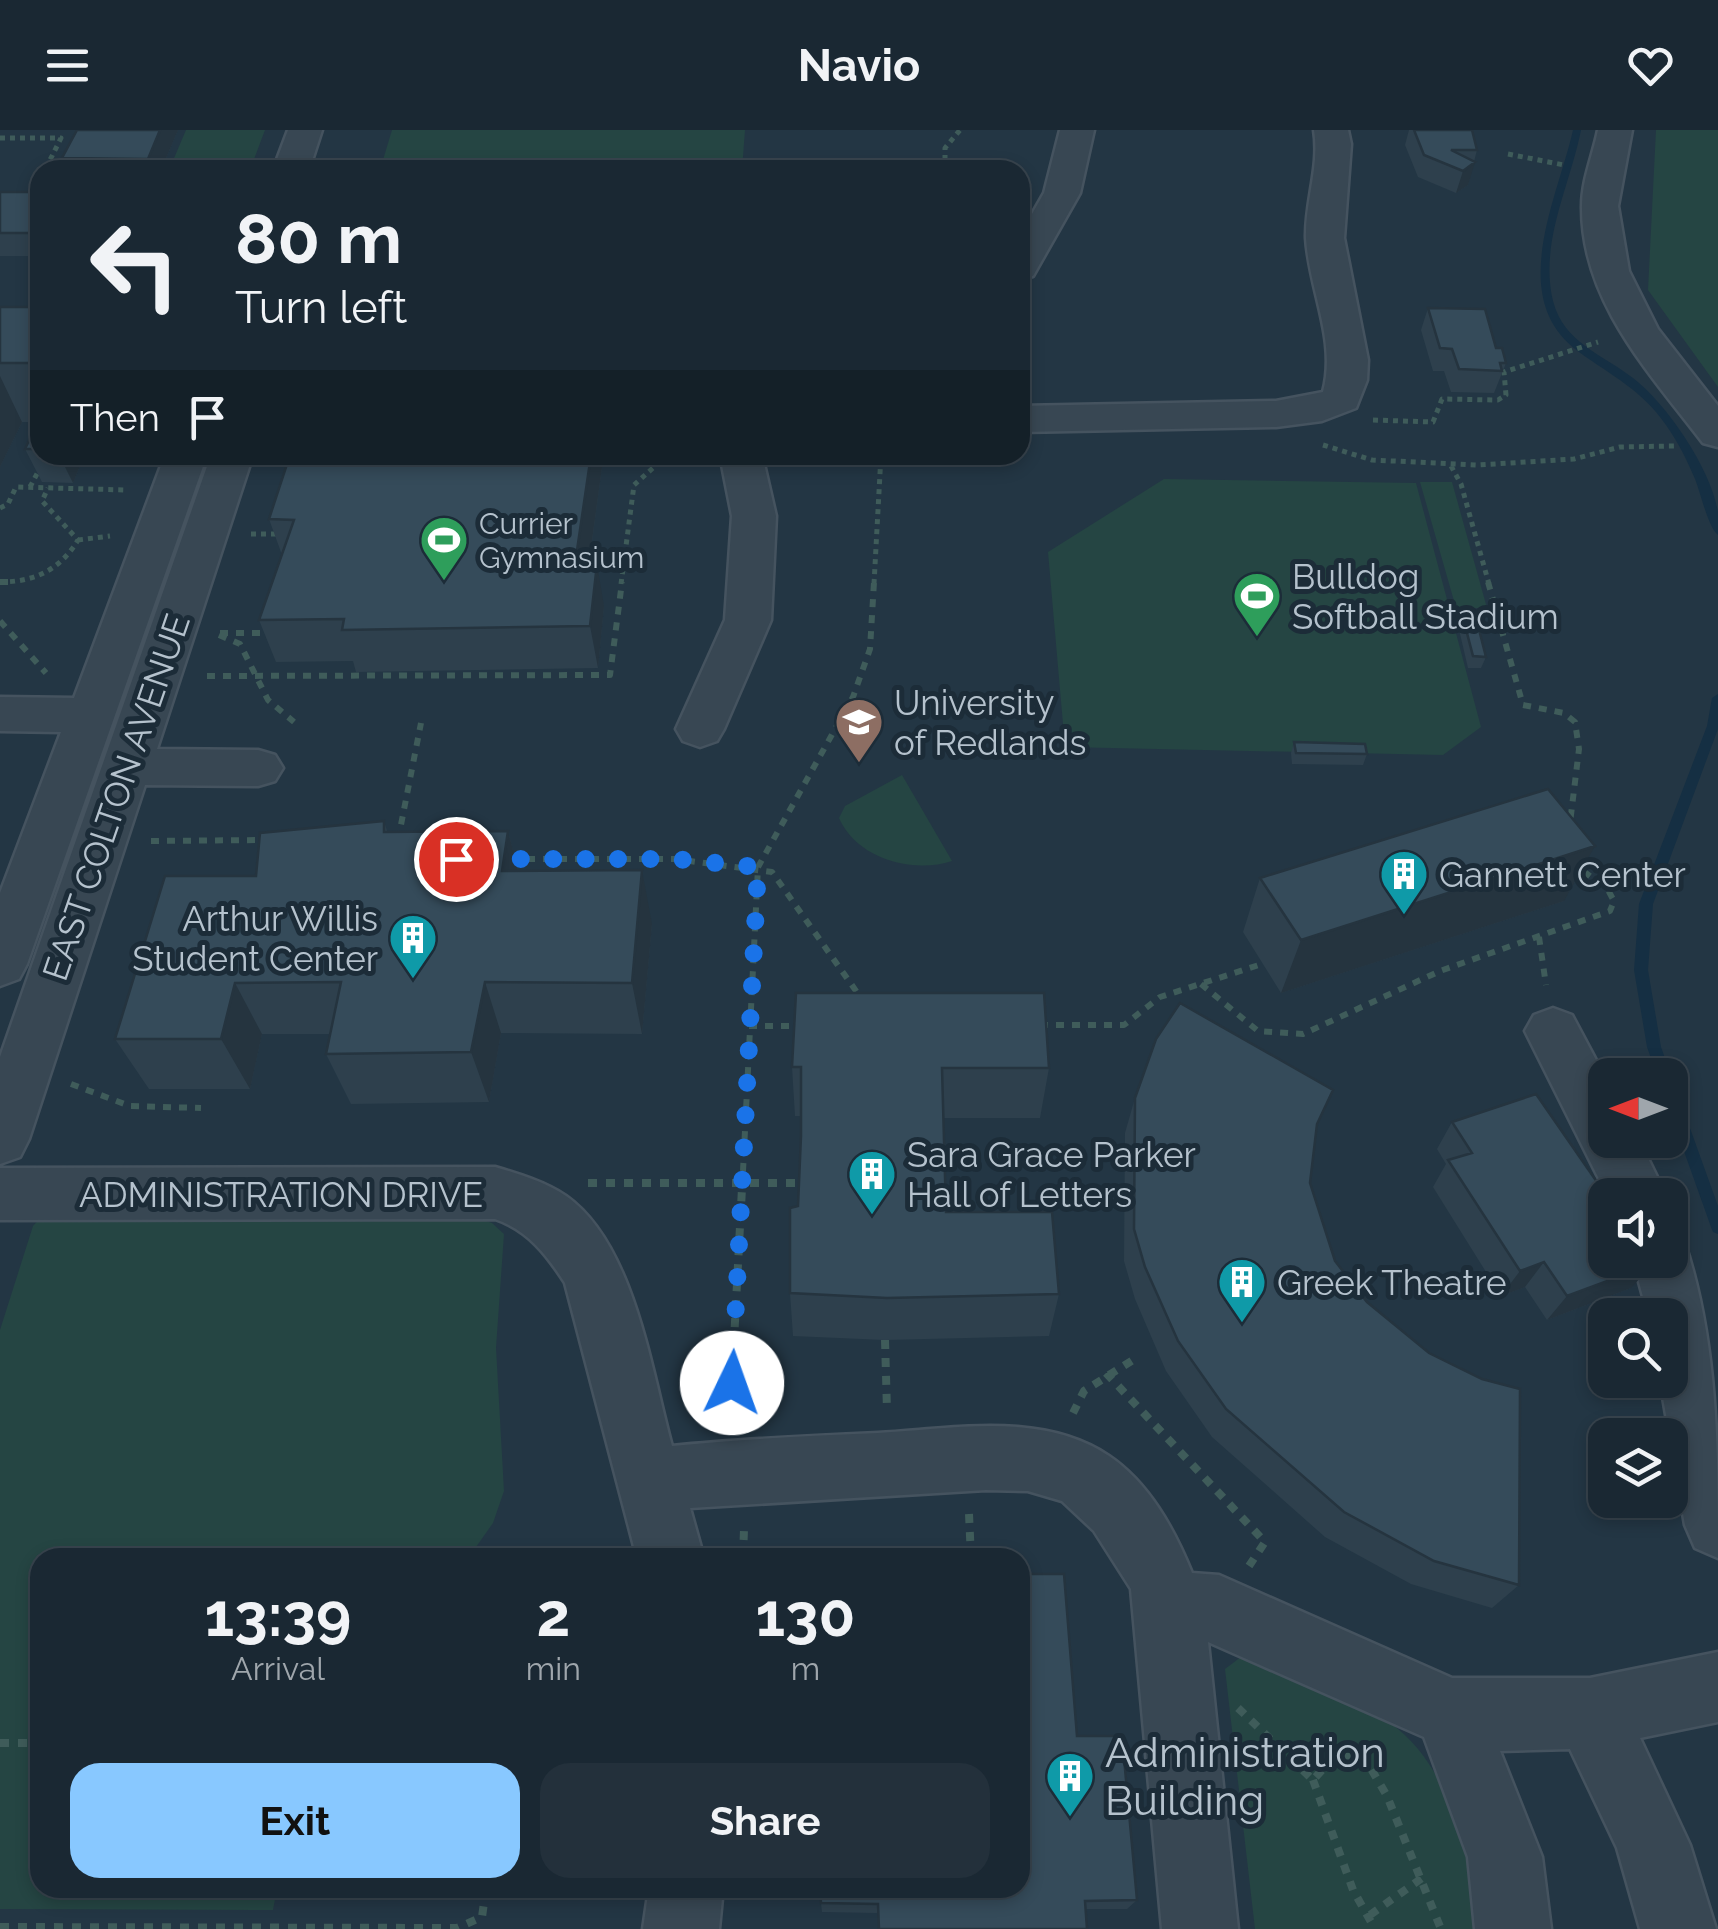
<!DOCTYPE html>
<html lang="en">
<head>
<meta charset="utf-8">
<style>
	body { margin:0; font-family:Raleway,sans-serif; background:#23303b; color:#f1f3f6; height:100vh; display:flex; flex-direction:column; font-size:38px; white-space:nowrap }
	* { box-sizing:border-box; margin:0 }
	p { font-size:32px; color:#9fa6ac }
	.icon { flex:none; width:55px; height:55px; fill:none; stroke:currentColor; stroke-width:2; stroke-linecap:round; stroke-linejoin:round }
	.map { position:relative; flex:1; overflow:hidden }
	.side { position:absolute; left:30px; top:1418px; width:1000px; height:350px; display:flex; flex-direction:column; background:#1a2833; border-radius:30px; box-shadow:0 5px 15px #0003,0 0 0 2px #38444e }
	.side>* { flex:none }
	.banner { position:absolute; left:30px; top:30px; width:1000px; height:305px; border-radius:30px; box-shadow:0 5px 15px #0003,0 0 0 2px #38444e; background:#1a2833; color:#f1f3f6; overflow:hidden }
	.needle { width:65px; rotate:270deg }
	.buttons { position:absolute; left:1588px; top:928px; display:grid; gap:20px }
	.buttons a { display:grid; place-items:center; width:100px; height:100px; border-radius:20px; background:#1a2833; box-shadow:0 5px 15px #0003,0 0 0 2px #38444e; font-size:50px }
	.pin { position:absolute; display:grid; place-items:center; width:85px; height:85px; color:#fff; margin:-42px; border:5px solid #fff; border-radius:50%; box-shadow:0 2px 10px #0007 }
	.me { position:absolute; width:110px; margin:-55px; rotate:3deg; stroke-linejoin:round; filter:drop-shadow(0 0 8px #0008) }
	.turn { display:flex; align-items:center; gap:35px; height:210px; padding:0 40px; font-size:45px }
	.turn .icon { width:130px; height:130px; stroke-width:2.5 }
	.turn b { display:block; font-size:70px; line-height:85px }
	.then { display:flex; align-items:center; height:95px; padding:0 40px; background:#0003; gap:20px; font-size:38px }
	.eta { display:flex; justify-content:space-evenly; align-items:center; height:170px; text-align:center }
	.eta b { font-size:60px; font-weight:700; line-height:70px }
	.button { display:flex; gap:20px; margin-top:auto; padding:20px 40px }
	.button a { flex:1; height:115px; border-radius:30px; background:#88c8ff; color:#111; font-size:40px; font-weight:700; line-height:115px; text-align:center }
	.button a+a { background:#23303b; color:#f1f3f6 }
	header { display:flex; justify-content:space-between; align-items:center; height:130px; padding:0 40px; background:#1a2833; font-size:45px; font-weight:700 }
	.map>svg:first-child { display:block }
	.green { fill:#254543 }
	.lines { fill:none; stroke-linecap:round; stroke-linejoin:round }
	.stream { fill:#152f43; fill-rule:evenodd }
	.minor-casing { stroke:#45535f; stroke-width:5 }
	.path-far2 { stroke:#3f5c5a; stroke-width:5; stroke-dasharray:5 5; stroke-linecap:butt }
	.path-far1 { stroke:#3f5c5a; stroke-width:6; stroke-dasharray:8 8; stroke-linecap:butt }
	.path { stroke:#3f5c5a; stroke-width:8; stroke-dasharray:9 9; stroke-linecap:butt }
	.minor { fill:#384753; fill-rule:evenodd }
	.wall { fill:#2e404d }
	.shaded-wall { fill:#25343f }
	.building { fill:#354b5a; stroke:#25343f; stroke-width:2.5 }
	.route { stroke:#1a73e8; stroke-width:18; stroke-dasharray:0 32.4 }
	.labels { text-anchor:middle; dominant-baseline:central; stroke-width:10; stroke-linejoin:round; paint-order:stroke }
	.far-poi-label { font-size:30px; fill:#b5c2cd; stroke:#1c2c38; text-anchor:start }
	.poi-label { font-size:35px; fill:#b5c2cd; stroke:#1c2c38; text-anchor:start }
	.street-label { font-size:35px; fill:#b5c2cd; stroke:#1c2c38 }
	.near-poi-label { font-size:42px; fill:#b5c2cd; stroke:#1c2c38; text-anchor:start }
</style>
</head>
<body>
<header><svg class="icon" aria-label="menu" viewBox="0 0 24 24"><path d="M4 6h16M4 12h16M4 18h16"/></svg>Navio<svg class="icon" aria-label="heart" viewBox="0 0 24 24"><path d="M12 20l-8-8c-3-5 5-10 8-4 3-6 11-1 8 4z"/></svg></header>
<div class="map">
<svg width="1718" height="1799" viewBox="0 0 1718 1799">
	<rect width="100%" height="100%" fill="#233644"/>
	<path class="green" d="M186 0H265L250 40H169Z
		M392 0H745L742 40H380Z
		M1656 0H1718V257L1648 160Z
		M1164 349 1416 353 1481 597 1443 625 1065 617 1048 422Z
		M1420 352H1452L1487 478H1456Z
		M902 645 952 731C913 744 857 729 839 688L845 676Z
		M45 1083 475 1087 492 1093 504 1104 496 1218 504 1361 493 1393 469 1427 40 1428V1758H277L273 1780 0 1779V1200L33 1096Z
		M1254 1517C1303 1544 1383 1575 1418 1619 1458 1668 1472 1739 1487 1799H1255L1225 1539Z"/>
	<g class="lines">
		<path class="stream" d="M1573 0H1581C1570 56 1539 113 1553 171 1564 213 1602 224 1633 248 1667 274 1711 339 1718 382 1718 389 1718 397 1718 405 1708 397 1701 364 1695 349 1687 330 1678 312 1666 295 1642 260 1612 246 1579 222 1505 169 1558 68 1573 0Z
			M1718 564V599L1653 774 1648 840 1661 917 1671 945 1670 947V945H1657L1647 917 1634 840 1639 774 1707 596 1712 568Z
			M1670 956 1675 958 1677 962 1718 1076V1104L1713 1102 1711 1097 1670 982Z"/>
		<g class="minor-casing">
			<path id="minor" d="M288 0H322L309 40H273Z
				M1060 0H1094L1080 63 1033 146 1020 149V105L1044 63Z
				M1314 0H1348L1351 14 1344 108 1368 230 1367 250 1356 278 1322 291 1276 297 1020 302V276L1276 271 1323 262C1337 210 1309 160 1306 108 1305 71 1320 37 1314 0Z
				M1598 0H1632L1618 76 1629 141 1658 199 1718 276V317L1703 313C1649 242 1581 171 1582 76 1582 50 1593 25 1598 0Z
				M165 325H207L27 834 19 849 0 856V763L61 602 0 601V567L74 568Z
				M211 325H253L157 619 258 620 275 625 283 638 275 651 258 656 145 655 29 1009 20 1027 0 1034V927Z
				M720 325H762L776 386 771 490 724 599 717 611 700 617 683 611 676 599 725 490 732 386Z
				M1553 878 1572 885 1605 947V1010H1639L1666 1065H1607L1525 901 1534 885Z
				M495 1037C519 1044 545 1052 566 1066 634 1114 651 1240 672 1316 741 1309 809 1306 878 1303 954 1299 1042 1281 1109 1326 1149 1353 1174 1399 1192 1443L1219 1445 1452 1548H1590L1718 1522V1592L1640 1608 1690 1715 1716 1799H1640L1617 1718 1570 1619 1500 1621 1542 1727 1551 1799H1475L1468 1727 1424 1607 1208 1512 1238 1799H1162L1131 1459 1094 1401 1062 1371 1028 1361 986 1360 690 1378 704 1428H637L565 1153C547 1125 528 1100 495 1089L0 1090V1038Z
				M1670 1105 1684 1111C1718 1211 1718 1321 1718 1428L1695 1418 1685 1395 1660 1250H1670V1185H1648L1633 1130H1670Z
				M649 1758H723L719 1799H643Z"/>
		</g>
		<path class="path-far2" d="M0 8H61L45 40
			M1508 24 1564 35
			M945 40V18L960 0
			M31 68 40 50
			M1373 290 1433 292 1442 269 1498 270 1506 265 1504 242 1598 212
			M1323 315 1372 330 1478 335 1574 329 1620 317 1674 316
			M1451 336 1461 354 1489 454
			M30 357 47 325
			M0 378 8 374 16 357 127 360
			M251 404H278
			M78 410 110 406
			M0 452C34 452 60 440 78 410L42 371 48 358
			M621 454 634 355 654 337 655 325
			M874 454 881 325"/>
		<path class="path-far1" d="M0 452H13
			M1488 452 1523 575 1564 583 1575 592 1579 619 1570 693
			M0 491 46 543
			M220 503H272
			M219 505 240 514 268 570 294 592
			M207 546 610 545 622 452
			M398 710 421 593
			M151 711 263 710
			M511 729H675L772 742 861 868
			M1539 807 1546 855
			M1201 854 1258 901 1303 904 1440 841 1610 781 1614 771 1608 760 1578 737
			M1040 895H1124L1160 867 1262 834
			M749 896H802
			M71 954 130 976 201 978
			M743 1041 758 737 853 567 870 519 874 452"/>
		<path class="path" d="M588 1053H803
			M885 1210 887 1281
			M1106 1243 1265 1412 1249 1436
			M1073 1283 1084 1261 1136 1228
			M730 1287 743 1039
			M969 1384 971 1428
			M743 1428 744 1399
			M1238 1578 1313 1650 1334 1627H1364L1387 1666 1441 1799
			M0 1613H40
			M1313 1650 1353 1760 1375 1799
			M1370 1785 1422 1748
			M0 1797 457 1798 482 1787 486 1758"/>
		<use href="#minor" class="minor"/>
	</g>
	<path class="wall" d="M178 0 161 40H67L62 28Z
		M1409 0H1472L1477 20 1468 55 1456 63 1418 47 1405 15Z
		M0 62H40V126H0Z
		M0 177H40V292H22L0 337Z
		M1428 178 1496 218 1506 233 1494 263 1451 262 1444 241H1433L1421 200Z
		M40 302V325H75L80 336 73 353 42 352 25 319Z
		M313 325H640L639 337H602L589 434 604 476 598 538 356 542 353 531 276 532 259 490 282 425 269 389 311 334Z
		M1461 480 1486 527 1481 538H1468L1457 491Z
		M1294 612 1367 624 1363 635 1292 634 1291 623Z
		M384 691 387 701H508L518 741 652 794 642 904 501 903 489 972 351 974 326 924 331 904H262L250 959H149L115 909 256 746Z
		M1260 748 1564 771 1281 863 1243 802Z
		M792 937 1049 938 1040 988H943L946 1082 1059 1164 1049 1206 885 1210 793 1206 790 1163 798 1076 801 986H795Z
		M1135 968 1317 994 1310 1053 1335 1131 1519 1455 1492 1478 1411 1454 1325 1407 1212 1307 1166 1241 1135 1169 1124 1131 1125 1003Z
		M1452 992 1631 1158 1547 1190 1525 1157 1501 1166 1433 1057 1446 1034 1437 1019Z
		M1077 1606 1137 1770 1127 1779H1085L1087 1799H878V1783L822 1782 821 1773Z"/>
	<path class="shaded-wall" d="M160 0H178L161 40H151L148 29Z
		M1475 32 1468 55 1456 63 1463 41Z
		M0 246 22 292 0 337Z
		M59 325H75L80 336 73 353Z
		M591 325H600L602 337 583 477 575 434Z
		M597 434 604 476 598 538 590 496Z
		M508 701 522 756 502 741Z
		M1595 716 1564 771 1281 863 1301 810Z
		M642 740 652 794 642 904 632 853Z
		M485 852 501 903 489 972 471 922Z
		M235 853 262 904 250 959 221 909Z
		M1544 1132 1525 1157 1501 1166 1520 1141Z
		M1653 1134 1631 1158 1547 1190 1567 1166Z"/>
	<path class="building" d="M77 0H160L148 29 62 28Z
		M1414 0H1472L1477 20H1451L1475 32 1463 41 1424 25Z
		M0 62H40V103H0Z
		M0 177H40V233H0Z
		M1428 178 1485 179 1496 218H1502L1506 233H1500L1502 241 1459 239 1452 219 1440 218Z
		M33 302H40V319H25Z
		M313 325H591L575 434H597L590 496 342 500 344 489 259 490 294 390 269 389 287 334H311Z
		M1461 480H1474L1486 527 1473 526Z
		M1294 612 1365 614 1367 624 1296 623Z
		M1548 659 1595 716 1301 810 1260 748Z
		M384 691V702L508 701 502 741 642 740 632 853 485 852 471 922 326 924 341 852 235 853 221 909H115L165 746H256L260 703Z
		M796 863H1044L1049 938H942L946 1082H1052L1059 1164 887 1168 790 1163V1078L798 1076 801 1006V937H792Z
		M1180 873 1333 960 1317 994 1310 1053 1335 1131 1367 1172 1429 1223 1482 1249 1520 1259 1519 1455 1434 1431 1344 1382 1226 1279 1178 1211 1145 1137 1134 1099 1135 968 1156 909Z
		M1536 964 1606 1065 1605 1130H1651L1653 1134 1567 1166 1544 1132 1520 1141 1448 1030 1472 1023 1452 992Z
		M1020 1444H1064L1077 1606H1122L1137 1770 1085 1771 1087 1799H879L878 1774 821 1773 820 1758H1020Z"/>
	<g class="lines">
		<path class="route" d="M456 729H675L758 737 732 1253"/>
	</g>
	<defs>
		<g id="stadium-pin" transform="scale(2.5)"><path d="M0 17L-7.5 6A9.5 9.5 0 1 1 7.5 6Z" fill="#2e9e5b" stroke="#1c2c38"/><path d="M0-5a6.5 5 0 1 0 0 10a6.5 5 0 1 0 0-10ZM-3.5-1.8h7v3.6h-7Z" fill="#fff"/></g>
		<g id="university-pin" transform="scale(2.5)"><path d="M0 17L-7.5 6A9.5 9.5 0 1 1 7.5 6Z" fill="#8d6e63" stroke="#1c2c38"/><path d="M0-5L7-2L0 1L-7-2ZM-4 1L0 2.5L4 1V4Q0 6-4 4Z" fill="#fff"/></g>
		<g id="building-pin" transform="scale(2.5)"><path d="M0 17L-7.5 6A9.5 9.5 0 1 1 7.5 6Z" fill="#0f9aa8" stroke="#1c2c38"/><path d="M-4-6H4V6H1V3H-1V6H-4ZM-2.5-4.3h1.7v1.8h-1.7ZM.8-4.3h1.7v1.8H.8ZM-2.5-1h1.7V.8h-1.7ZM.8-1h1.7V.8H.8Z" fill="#fff"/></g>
	</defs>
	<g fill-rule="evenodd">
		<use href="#stadium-pin" x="444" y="410"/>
		<use href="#stadium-pin" x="1257" y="466"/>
		<use href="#university-pin" x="859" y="592"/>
		<use href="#building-pin" x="1404" y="744"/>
		<use href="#building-pin" x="413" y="808"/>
		<use href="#building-pin" x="872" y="1044"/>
		<use href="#building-pin" x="1242" y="1152"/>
		<use href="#building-pin" x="1070" y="1646"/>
	</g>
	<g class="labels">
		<g class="far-poi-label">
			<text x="479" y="393">Currier<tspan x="479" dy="34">Gymnasium</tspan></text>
		</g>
		<g class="poi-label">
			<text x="1292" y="446">Bulldog<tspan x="1292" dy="40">Softball Stadium</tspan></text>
			<text x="894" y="572">University<tspan x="894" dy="40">of Redlands</tspan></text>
			<text x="1439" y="744">Gannett Center</text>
			<text x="378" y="788" text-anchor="end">Arthur Willis<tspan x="378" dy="40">Student Center</tspan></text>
			<text x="907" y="1024">Sara Grace Parker<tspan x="907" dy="40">Hall of Letters</tspan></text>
			<text x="1277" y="1152">Greek Theatre</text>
		</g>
		<g class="street-label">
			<text transform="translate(116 667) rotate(-71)">EAST COLTON AVENUE</text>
			<text x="281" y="1064">ADMINISTRATION DRIVE</text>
		</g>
		<g class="near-poi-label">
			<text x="1105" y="1622">Administration<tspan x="1105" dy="48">Building</tspan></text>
		</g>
	</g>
</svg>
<div class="buttons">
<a><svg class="needle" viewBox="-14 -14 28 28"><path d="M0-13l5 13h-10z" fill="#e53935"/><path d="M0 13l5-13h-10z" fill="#9fa6ac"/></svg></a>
<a><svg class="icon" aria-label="sound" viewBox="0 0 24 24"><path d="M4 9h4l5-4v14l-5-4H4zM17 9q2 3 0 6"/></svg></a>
<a><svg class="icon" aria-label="search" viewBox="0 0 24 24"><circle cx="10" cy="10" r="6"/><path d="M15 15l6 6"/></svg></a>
<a><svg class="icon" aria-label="layers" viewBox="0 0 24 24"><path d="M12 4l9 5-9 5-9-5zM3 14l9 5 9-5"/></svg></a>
</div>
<div class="pin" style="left:456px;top:729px;background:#d93025"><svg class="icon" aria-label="arrive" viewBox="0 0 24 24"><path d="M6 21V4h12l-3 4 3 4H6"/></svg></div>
<svg class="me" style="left:732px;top:1253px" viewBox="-20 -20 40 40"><circle r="19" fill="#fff"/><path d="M0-13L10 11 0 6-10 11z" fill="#1a73e8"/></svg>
<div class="banner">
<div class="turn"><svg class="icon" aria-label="left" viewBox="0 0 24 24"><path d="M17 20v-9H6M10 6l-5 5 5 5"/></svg><div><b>80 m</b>Turn left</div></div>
<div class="then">Then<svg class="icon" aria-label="arrive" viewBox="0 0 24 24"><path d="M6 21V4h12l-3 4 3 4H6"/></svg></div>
</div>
<section class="side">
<div class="eta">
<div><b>13:39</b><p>Arrival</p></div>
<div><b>2</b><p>min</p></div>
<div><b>130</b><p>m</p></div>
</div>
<div class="button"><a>Exit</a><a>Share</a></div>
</section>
</div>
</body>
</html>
